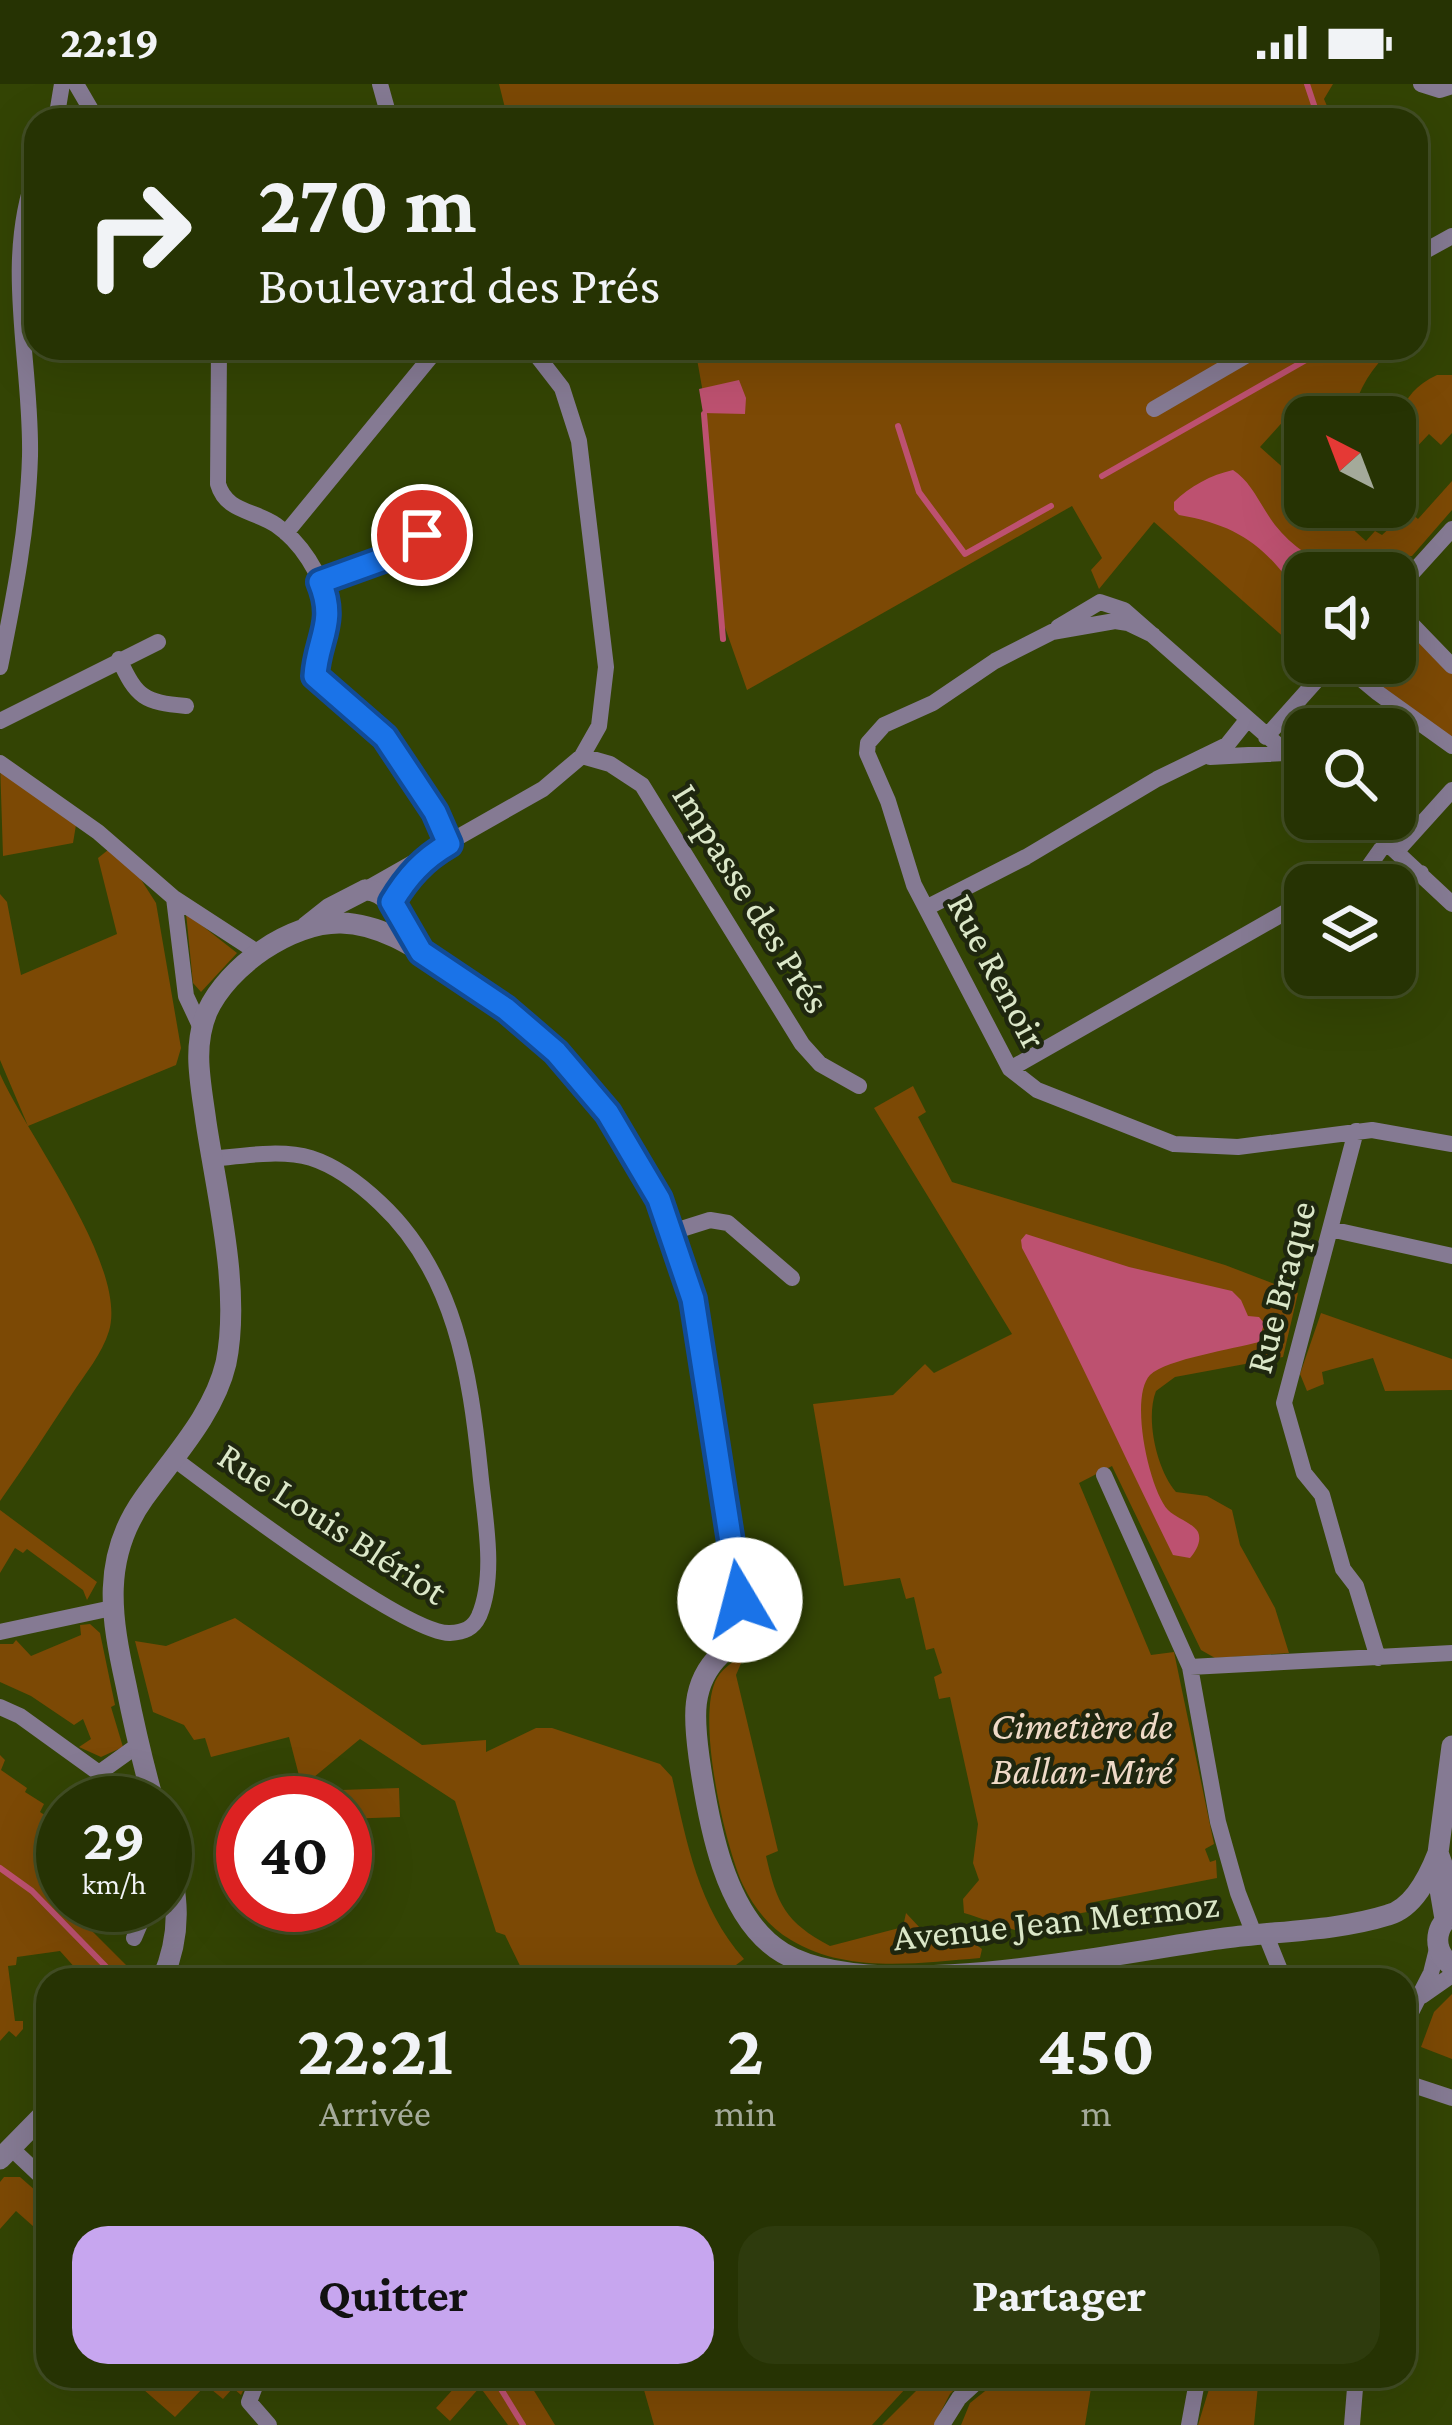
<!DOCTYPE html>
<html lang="fr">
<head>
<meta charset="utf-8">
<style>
	body { margin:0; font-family:"Crimson Pro",serif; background:#2e3b0d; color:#f1f3f6; height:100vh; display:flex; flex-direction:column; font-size:45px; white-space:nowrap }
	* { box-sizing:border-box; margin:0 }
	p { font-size:39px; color:#a4aa9a }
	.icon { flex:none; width:66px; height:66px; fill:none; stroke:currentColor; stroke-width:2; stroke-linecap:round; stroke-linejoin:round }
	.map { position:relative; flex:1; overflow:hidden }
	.drawer { position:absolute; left:36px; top:1884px; width:1380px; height:420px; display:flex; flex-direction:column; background:#263303; border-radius:36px; box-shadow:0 12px 48px #0002,0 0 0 3px #424e25 }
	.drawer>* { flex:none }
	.top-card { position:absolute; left:24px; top:24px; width:1404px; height:252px; border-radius:36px; box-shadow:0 12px 48px #0002,0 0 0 3px #424e25; background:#263303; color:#f1f3f6; overflow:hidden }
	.needle { width:78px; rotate:318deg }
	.controls { position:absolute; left:1284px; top:312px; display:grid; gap:24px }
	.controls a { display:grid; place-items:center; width:132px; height:132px; border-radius:24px; background:#263303; box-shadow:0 12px 48px #0002,0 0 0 3px #424e25; font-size:60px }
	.speed { position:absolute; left:36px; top:1692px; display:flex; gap:24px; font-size:60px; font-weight:700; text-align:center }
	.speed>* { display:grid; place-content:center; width:156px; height:156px; border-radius:50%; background:#263303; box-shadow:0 12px 48px #0002,0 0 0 3px #424e25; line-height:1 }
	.speed small { font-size:30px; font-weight:400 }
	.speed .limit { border:18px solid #d22; background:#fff; color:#111 }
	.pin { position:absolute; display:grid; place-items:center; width:102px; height:102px; color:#fff; margin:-51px; border:6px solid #fff; border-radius:50%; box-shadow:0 3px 12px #0007 }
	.me { position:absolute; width:132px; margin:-66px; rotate:352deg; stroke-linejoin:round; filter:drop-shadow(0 0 9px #0008) }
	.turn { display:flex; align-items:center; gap:42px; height:252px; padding:0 36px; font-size:54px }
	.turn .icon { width:156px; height:156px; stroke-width:2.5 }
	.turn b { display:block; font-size:84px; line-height:102px }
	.eta { display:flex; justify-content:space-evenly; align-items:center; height:204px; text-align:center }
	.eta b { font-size:72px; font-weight:700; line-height:84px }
	.action { display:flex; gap:24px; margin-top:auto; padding:24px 36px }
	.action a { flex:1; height:138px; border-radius:36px; background:#c7a6ef; color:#111; font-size:48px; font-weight:700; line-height:138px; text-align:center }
	.action a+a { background:#2e3b0d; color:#f1f3f6 }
	.status { display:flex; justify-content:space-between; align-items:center; height:84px; padding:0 60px; background:#263303; direction:ltr }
	.status svg { height:33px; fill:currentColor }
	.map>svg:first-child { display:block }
	.green { fill:#7c4905 }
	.water { fill:#bd5170 }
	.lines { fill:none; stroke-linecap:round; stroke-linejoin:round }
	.stream { stroke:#bd5170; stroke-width:6 }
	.minor { stroke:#857a93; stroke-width:16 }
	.tertiary { stroke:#857a93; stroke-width:21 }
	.route-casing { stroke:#114b97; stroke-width:30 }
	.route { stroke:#1a73e8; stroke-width:21 }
	.labels { text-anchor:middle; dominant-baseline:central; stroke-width:9; stroke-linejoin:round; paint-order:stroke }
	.street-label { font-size:39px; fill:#dbe7c8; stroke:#1f270f }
	.park-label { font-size:39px; font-style:italic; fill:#efdac7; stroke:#1f270f }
</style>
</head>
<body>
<div class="status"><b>22:19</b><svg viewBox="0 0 49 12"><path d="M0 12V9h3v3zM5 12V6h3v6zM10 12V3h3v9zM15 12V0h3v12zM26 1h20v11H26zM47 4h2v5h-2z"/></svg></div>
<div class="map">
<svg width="1452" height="2341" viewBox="0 0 1452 2341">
	<rect width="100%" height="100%" fill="#334404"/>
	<path class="green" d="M499 0H1333L1324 15 1333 36H508Z
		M695 264H1393C1372 283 1359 304 1352 331L1367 333H1311L1296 323 1260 363 1305 403V423H1328L1366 457 1375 447 1382 451 1408 427 1418 435 1452 397V426L1412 472H1401L1391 478 1401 489 1395 495V489H1305V572L1154 438 1099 505 1091 486 1102 474 1072 422 747 606 721 532 705 320Z
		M1437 291H1452V349L1441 361 1429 350 1395 386C1395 346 1395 310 1437 291Z
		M1395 537 1452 589V655L1411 628 1354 579H1395Z
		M0 678 76 741 73 759 3 772Z
		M108 766 140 794 156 819 181 964 176 981 28 1042 0 976V810L7 818 21 891 117 850 98 774Z
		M186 829 237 869 201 908 193 899Z
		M0 990C28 1053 128 1183 109 1247 102 1270 85 1290 72 1310 48 1346 25 1382 0 1417Z
		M913 1002 926 1028 918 1033 952 1098 1225 1181 1298 1209 1283 1273 1175 1293 1156 1307C1145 1335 1157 1386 1176 1408L1207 1412 1232 1426 1240 1461 1275 1524 1289 1569 1215 1574 1201 1566 1112 1382 1079 1399 1151 1571 1174 1568 1214 1760 1205 1765 1210 1778 1216 1776 1217 1794 1089 1819 1093 1827 1047 1835 1049 1852C1025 1853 989 1836 964 1829L963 1815 979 1796 973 1779 978 1740 950 1613 939 1615 934 1593 942 1589 934 1564 926 1566 914 1513 906 1515 900 1494 844 1502 813 1320 893 1311 925 1280 934 1289 1012 1250 874 1024Z
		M1321 1229 1452 1275V1306L1385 1307 1373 1274 1322 1288 1324 1300 1307 1307 1300 1290Z
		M0 1426 97 1498 87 1516 83 1506 27 1465 23 1469 15 1464 0 1489Z
		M235 1534 422 1661 486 1656V1668L536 1644H552L660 1680 672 1693C687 1759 698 1823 744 1875L716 1896H527L505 1851 496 1848 455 1717 360 1655 302 1703 289 1653 211 1673 205 1654 194 1656 184 1641 153 1628 135 1557 166 1562Z
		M90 1540 100 1549 115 1621 111 1623 123 1663 101 1673 79 1663 91 1655 83 1635 74 1641 31 1612 0 1598V1560H13L16 1556 31 1572 81 1551 80 1541Z
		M745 1570 736 1591 778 1767 766 1772C777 1820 785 1838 830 1862L903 1843 906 1829 921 1845 975 1860 982 1865 980 1874C919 1879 846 1890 791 1856 769 1843 754 1824 743 1801 725 1762 695 1632 717 1594 724 1583 734 1577 745 1570Z
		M0 1671 5 1676 1 1686 27 1704 25 1708 44 1720 40 1728 63 1743V1821H98L101 1829 136 1821 124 1833 92 1847 141 1896H86L60 1867 17 1873 16 1881 8 1882 15 1937H23V1945L16 1953 9 1947 0 1957Z
		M399 1704 400 1733 345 1735 341 1706Z
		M1452 1910V1975L1421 1963 1434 1928Z
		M4 2093H20L44 2114 41 2129 45 2133 34 2143 16 2127 0 2145V2098Z
		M128 2292H186L191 2297 198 2292H233L245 2303 241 2311 233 2304 223 2315 206 2301 175 2333Z
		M451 2292H525L555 2341H508L480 2303 450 2337 436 2324 457 2301Z
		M640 2292H917L872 2341H654Z
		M931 2292H968L950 2310 934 2341H882Z
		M1004 2292H1093L1085 2341H961L970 2319Z
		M1213 2292H1259L1254 2341H1198Z"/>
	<path class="water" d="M739 296 746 314 745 330 703 329 699 305Z
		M1233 386C1252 398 1261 423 1275 441 1292 463 1315 476 1339 489H1305V520C1270 466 1243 442 1179 431L1174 426V418C1190 402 1211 391 1233 386Z
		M1395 549C1416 561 1421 586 1396 597L1385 596 1369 579H1395Z
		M1026 1150 1129 1183 1232 1207 1241 1216 1248 1232 1259 1233 1264 1239 1259 1258C1234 1265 1167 1275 1150 1291 1129 1313 1149 1405 1168 1426 1176 1434 1193 1439 1198 1448 1202 1457 1196 1467 1190 1474L1173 1471C1122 1368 1076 1265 1022 1164L1021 1156Z"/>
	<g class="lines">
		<path class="stream" d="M1307 0 1319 36
			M704 330 723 555
			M898 342 919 408 965 470 1051 422
			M1102 392 1327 264
			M0 1784 32 1807 119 1896
			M493 2292 523 2341"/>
		<path class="minor" d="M76 0 97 36
			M380 0 390 36
			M1421 0 1440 6 1452 2
			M56 36 62 0
			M1416 172 1452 152
			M219 264 218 400C226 428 254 426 276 441 301 458 321 490 327 519 332 546 315 567 315 593L385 653 435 728 449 760
			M1154 325 1259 264
			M286 449 438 264
			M320 498 406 467 421 451
			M1395 508 1452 445
			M1395 523 1452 582
			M1058 543 1100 518 1124 526 1305 685
			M1153 551 1128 539 1115 537 1052 548 995 577 933 619 884 641 868 659 867 669 888 717 914 801 1010 985 1037 1006 1174 1060 1238 1063 1372 1046 1452 1060
			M119 575C137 614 144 618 186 622
			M1342 579 1378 609 1452 662
			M0 583C14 514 28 443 30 372 32 277 2 180 36 88
			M0 637 158 558
			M1266 653 1332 579
			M582 672 610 680 642 701 802 960 820 980 859 1002
			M1210 673 1286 669
			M0 679 98 748 174 814 260 870
			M1361 735 1452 820
			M1397 767 1452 706
			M1353 795 1369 782 1386 758
			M1338 801 1353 796 1421 789
			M365 806 543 705 582 672 599 642 606 583 579 357 562 304 531 264
			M174 814 186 912 201 944
			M392 818 421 779
			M926 824 1026 773 1157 695 1227 661 1247 636
			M1010 985 1305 817
			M1356 1047 1284 1319 1304 1389 1322 1411 1343 1485 1356 1502 1378 1574
			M1330 1145 1452 1172
			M672 1148 710 1136 728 1139 792 1194
			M173 1374C217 1407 407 1551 450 1549 464 1548 473 1545 479 1532 497 1490 484 1430 480 1386 470 1289 455 1189 380 1119 361 1101 336 1082 311 1074 281 1065 242 1072 211 1075
			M1104 1391 1190 1583 1218 1738 1238 1809 1254 1850
			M0 1548 112 1524
			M1190 1583 1452 1569
			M0 1623 20 1632 99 1689 138 1661
			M99 1689 122 1719
			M1265 1849 1284 1896
			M134 1854 148 1821
			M1422 1912 1452 1891
			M1404 1942 1431 1889 1438 1861
			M1404 1998 1452 2014
			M11 2064 48 2099
			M259 2292 249 2318 269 2341
			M942 2341 959 2314 983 2292
			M1189 2341 1198 2292
			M1352 2341 1356 2292"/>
		<path class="tertiary" d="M365 806C393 806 403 842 417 863
			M306 843 330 824 365 806
			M1452 1662 1438 1769 1452 1807
			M154 1719C143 1680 134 1641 126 1601 111 1533 101 1474 144 1414 174 1372 214 1330 226 1279 241 1206 217 1111 206 1038 201 1000 192 964 207 928 228 882 291 838 341 839 388 840 428 873 467 897 570 962 647 1064 683 1180 700 1234 705 1290 714 1345 724 1407 736 1468 742 1530L751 1535 755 1544 751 1557C745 1560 739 1559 734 1560 731 1560 722 1569 720 1571 690 1600 694 1636 699 1673 708 1736 724 1834 783 1869 874 1923 1118 1868 1225 1854 1278 1847 1337 1847 1388 1831 1414 1824 1429 1792 1438 1769
			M1437 1788 1445 1835
			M1452 1830C1433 1845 1433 1867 1452 1882
			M162 1896C183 1848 178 1809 165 1761
			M0 2075 48 2026"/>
	</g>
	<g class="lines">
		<g class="route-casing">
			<path id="route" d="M422 451 406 467 320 498C337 539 317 555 315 592L385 653 435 728 449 760C423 775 407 793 392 818L421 868 506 925 556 968 608 1029 659 1115 693 1215 740 1516"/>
		</g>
		<use href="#route" class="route"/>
	</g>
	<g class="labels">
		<g class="street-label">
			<text transform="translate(752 814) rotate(58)">Impasse des Prés</text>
			<text transform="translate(998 887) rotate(62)">Rue Renoir</text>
			<text transform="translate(1280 1203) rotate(-75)">Rue Braque</text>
			<text transform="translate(333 1439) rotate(33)">Rue Louis Blériot</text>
			<text transform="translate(1056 1836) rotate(-6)">Avenue Jean Mermoz</text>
		</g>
		<g class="park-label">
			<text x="1082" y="1641">Cimetière de<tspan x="1082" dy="45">Ballan-Miré</tspan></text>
		</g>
	</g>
</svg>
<div class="controls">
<a><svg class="needle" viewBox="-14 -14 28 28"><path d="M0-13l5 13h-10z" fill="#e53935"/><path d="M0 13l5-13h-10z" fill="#a4aa9a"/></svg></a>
<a><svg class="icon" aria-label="sound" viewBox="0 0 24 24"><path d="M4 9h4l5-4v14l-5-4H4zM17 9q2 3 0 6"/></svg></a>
<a><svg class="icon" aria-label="search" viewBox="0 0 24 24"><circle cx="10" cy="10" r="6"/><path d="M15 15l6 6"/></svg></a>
<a><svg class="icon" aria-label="layers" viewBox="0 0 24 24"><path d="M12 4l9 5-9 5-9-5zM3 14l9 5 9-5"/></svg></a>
</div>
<div class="speed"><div>29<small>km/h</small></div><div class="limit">40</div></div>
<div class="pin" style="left:422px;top:451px;background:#d93025"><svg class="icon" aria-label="arrive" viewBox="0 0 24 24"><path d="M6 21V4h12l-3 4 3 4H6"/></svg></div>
<svg class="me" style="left:740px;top:1516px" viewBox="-20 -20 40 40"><circle r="19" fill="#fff"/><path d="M0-13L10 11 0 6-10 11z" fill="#1a73e8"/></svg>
<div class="top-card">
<div class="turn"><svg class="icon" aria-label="right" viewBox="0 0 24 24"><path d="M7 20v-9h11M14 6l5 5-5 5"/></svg><div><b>270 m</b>Boulevard des Prés</div></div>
</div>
<section class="drawer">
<div class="eta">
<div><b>22:21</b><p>Arrivée</p></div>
<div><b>2</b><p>min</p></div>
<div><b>450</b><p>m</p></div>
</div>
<div class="action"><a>Quitter</a><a>Partager</a></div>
</section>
</div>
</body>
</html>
